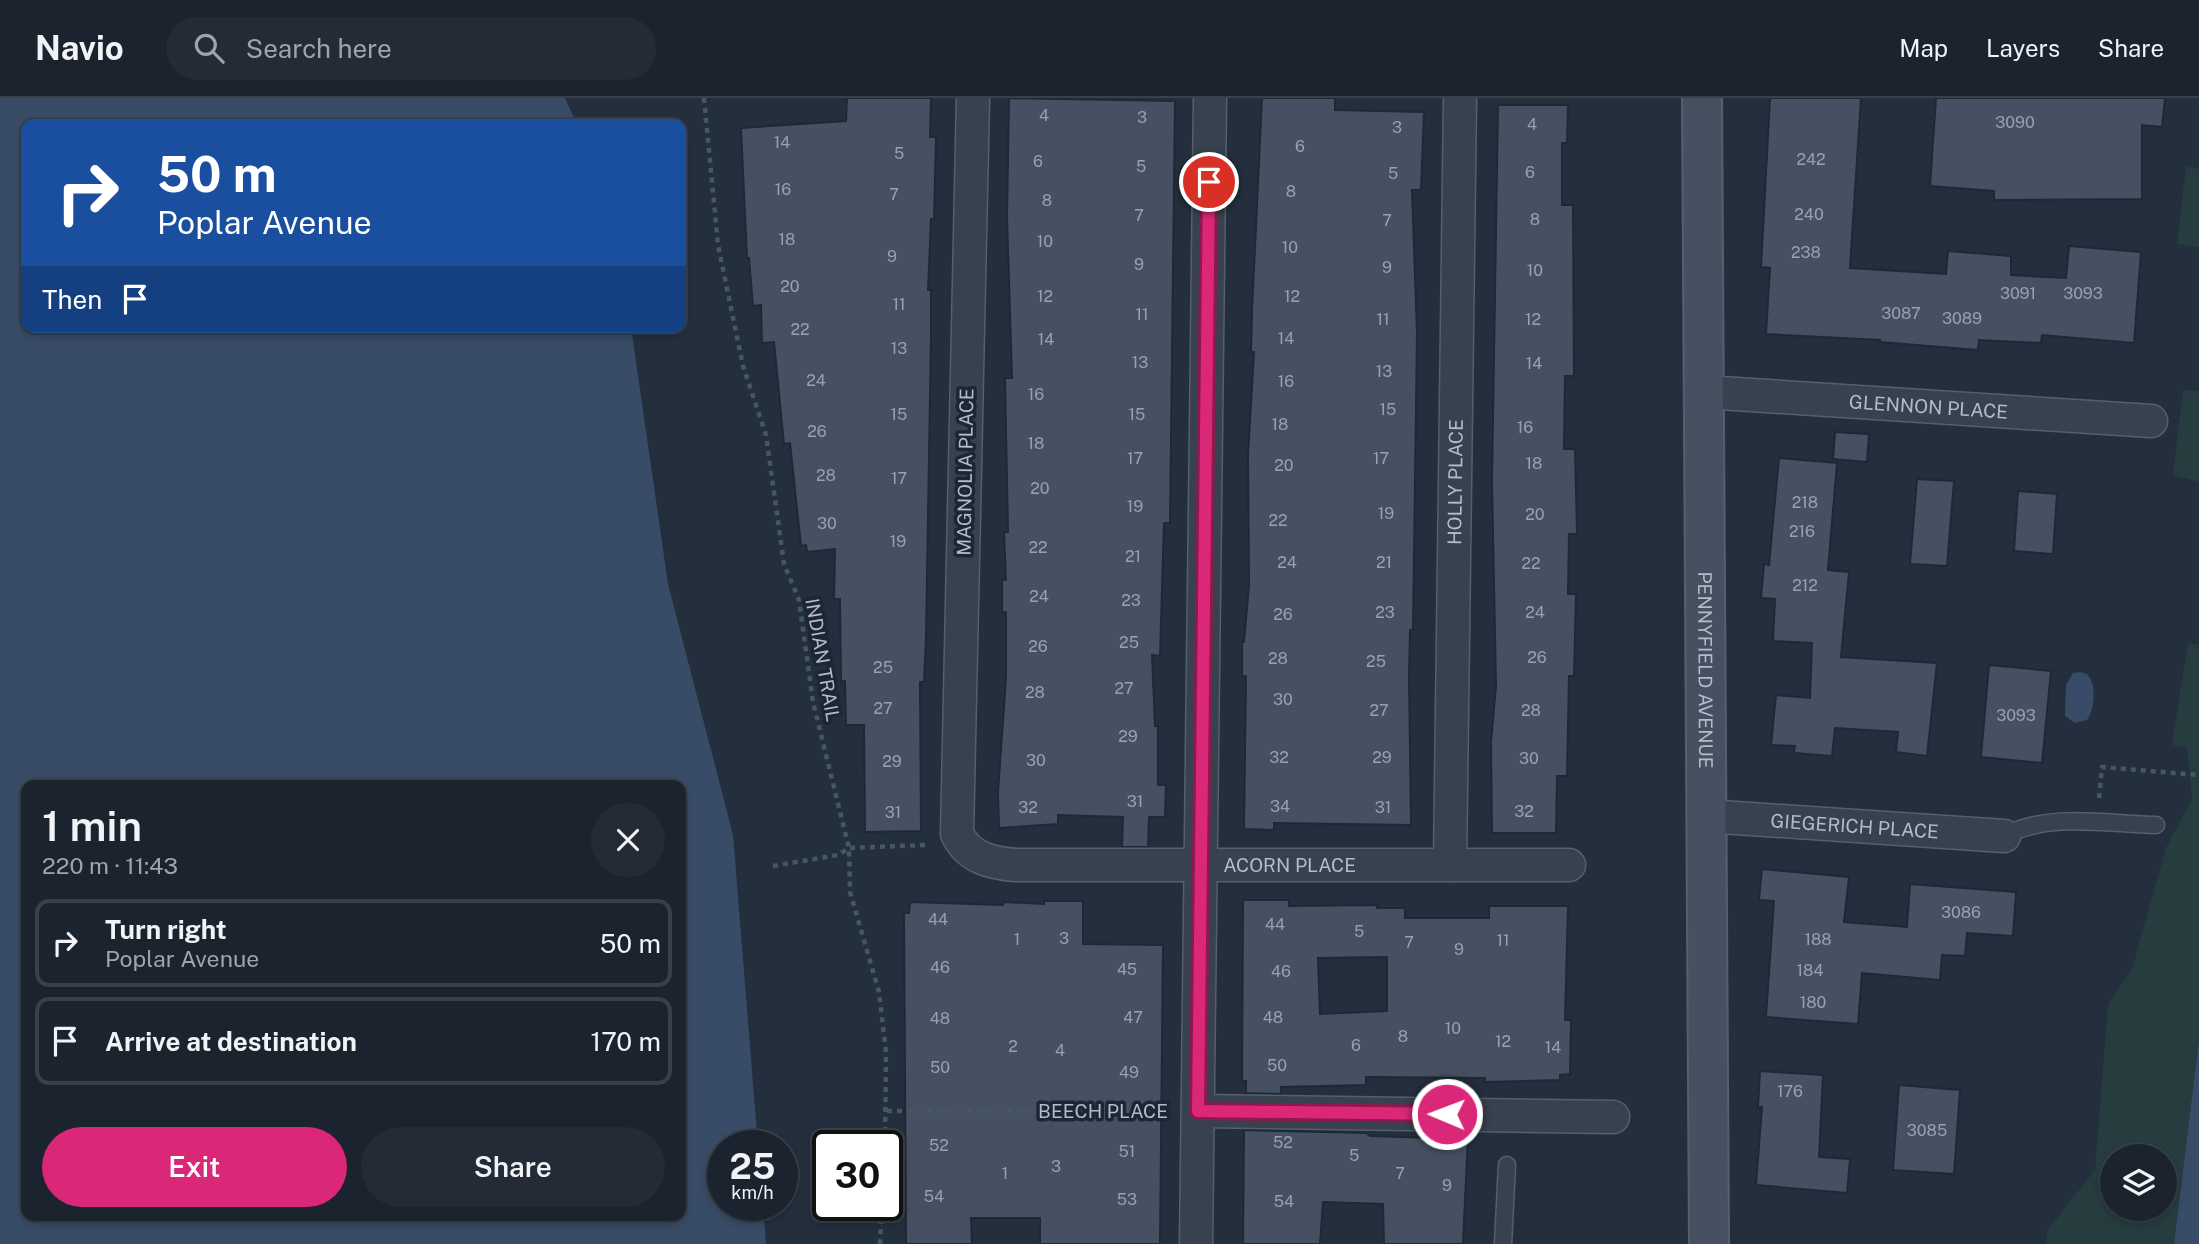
<!DOCTYPE html>
<html lang="en">
<head>
<meta charset="utf-8">
<style>
	body { margin:0; font-family:"Public Sans",sans-serif; background:#242b36; color:#f1f3f6; height:100vh; display:flex; flex-direction:column; font-size:26px; white-space:nowrap }
	* { box-sizing:border-box; margin:0 }
	p { font-size:23px; color:#a0a4aa }
	.icon { flex:none; width:38px; height:38px; fill:none; stroke:currentColor; stroke-width:2; stroke-linecap:round; stroke-linejoin:round }
	.map { position:relative; flex:1; overflow:hidden }
	.sheet { position:absolute; left:21px; top:682px; width:665px; height:441px; display:flex; flex-direction:column; background:#1b232e; border-radius:14px; box-shadow:0 4px 10px #0003,0 0 0 2px #39404a }
	.sheet>* { flex:none }
	.hud { position:absolute; left:21px; top:21px; width:665px; height:214px; border-radius:14px; box-shadow:0 4px 10px #0003,0 0 0 2px #39404a; background:#1a4fa0; color:#fff; overflow:hidden }
	.tools { position:absolute; left:2100px; top:1046px; display:grid; gap:14px }
	.tools a { display:grid; place-items:center; width:77px; height:77px; border-radius:50%; background:#1b232e; box-shadow:0 4px 10px #0003,0 0 0 2px #39404a; font-size:35px }
	.speed { position:absolute; left:707px; top:1032px; display:flex; gap:14px; font-size:35px; font-weight:700; text-align:center }
	.speed>* { display:grid; place-content:center; width:91px; height:91px; border-radius:50%; background:#1b232e; box-shadow:0 4px 10px #0003,0 0 0 2px #39404a; line-height:1 }
	.speed small { font-size:18px; font-weight:400 }
	.speed .limit { border:4px solid #111; border-radius:10px; background:#fff; color:#111 }
	.pin { position:absolute; display:grid; place-items:center; width:60px; height:60px; color:#fff; margin:-30px; border:4px solid #fff; border-radius:50%; box-shadow:0 2px 7px #0007 }
	.me { position:absolute; width:77px; margin:-38px; rotate:271deg; stroke-linejoin:round; filter:drop-shadow(0 0 5px #0008) }
	.turn { display:flex; align-items:center; gap:24px; height:147px; padding:0 21px; font-size:32px }
	.turn .icon { width:91px; height:91px; stroke-width:2.5 }
	.turn b { display:block; font-size:49px; line-height:60px }
	.then { display:flex; align-items:center; height:66px; padding:0 21px; background:#0003; gap:14px; font-size:26px }
	.round { display:grid; place-items:center; flex:none; width:74px; height:74px; border-radius:37px; background:#242b36 }
	.headline { display:flex; align-items:center; justify-content:space-between; height:119px; padding:0 21px }
	h1 { font-size:42px; font-weight:600; line-height:52px }
	.primary-button { display:flex; gap:14px; margin-top:auto; padding:14px 21px }
	.primary-button a { flex:1; height:80px; border-radius:42px; background:#db2777; color:#fff; font-size:28px; font-weight:600; line-height:80px; text-align:center }
	.primary-button a+a { background:#242b36; color:#f1f3f6 }
	ul { padding:0; list-style:none }
	li { display:flex; align-items:center; gap:21px; height:88px; margin:0 14px 10px; padding:0 7px; border:4px solid #39404a; border-radius:14px }
	li div { flex:1 }
	li b { display:block; font-size:26px }
	li em { font-style:normal }
	header { display:flex; align-items:center; gap:42px; box-sizing:border-box; height:98px; padding:0 35px; background:#1b232e; border-bottom:2px solid #39404a }
	header strong { font-size:33px }
	nav { display:flex; gap:38px; margin-inline-start:auto; font-size:24px }
	.search { width:490px; height:63px; background:#242b36; display:flex; align-items:center; gap:18px; box-sizing:border-box; padding:0 24px; border-radius:38px; color:#a0a4aa; font-size:26px }
	.map>svg:first-child { display:block }
	.green { fill:#263c3f; fill-rule:evenodd }
	.water { fill:#394c67; fill-rule:evenodd }
	.building { fill:#455162; stroke:#1f2835; stroke-width:2; fill-rule:evenodd }
	.lines { fill:none; stroke-linecap:round; stroke-linejoin:round }
	.lane-casing { stroke:#565f6c; stroke-width:19 }
	.street-casing { stroke:#565f6c; stroke-width:35 }
	.secondary-casing { stroke:#565f6c; stroke-width:42 }
	.path { stroke:#44595c; stroke-width:4.5; stroke-dasharray:5 5; stroke-linecap:butt }
	.lane { stroke:#38414e; stroke-width:16 }
	.street { stroke:#38414e; stroke-width:32 }
	.secondary { stroke:#465061; stroke-width:38 }
	.route-casing { stroke:#8e194d; stroke-width:18 }
	.route { stroke:#db2777; stroke-width:12 }
	.labels { text-anchor:middle; dominant-baseline:central; stroke-width:7; stroke-linejoin:round; paint-order:stroke }
	.number-label { font-size:16px; fill:#98a1af }
	.street-label { font-size:19px; fill:#b4bcc9; stroke:#1d2633 }
</style>
</head>
<body>
<header>
<strong>Navio</strong>
<div class="search"><svg class="icon" aria-label="search" viewBox="0 0 24 24"><circle cx="10" cy="10" r="6"/><path d="M15 15l6 6"/></svg>Search here</div>
<nav><a>Map</a><a>Layers</a><a>Share</a></nav>
</header>
<div class="map">
<svg width="2199" height="1146" viewBox="0 0 2199 1146">
	<rect width="100%" height="100%" fill="#242f3e"/>
	<path class="green" d="M2186 68 2199 71V149L2177 146Z
		M2183 292 2199 293V384L2173 377Z
		M2188 545 2199 547V942L2174 1146H2046L2047 1133 2095 1072 2108 906 2132 871 2166 750 2192 701 2187 649 2172 647ZM2112 1059H2165V1111H2112Z"/>
	<path class="water" d="M0 0H565L577 26H26V229H631L668 486 733 737 758 1048H723V1108H763L766 1146H0ZM26 688H681V1118H26Z
		M2080 574 2087 576C2097 587 2095 610 2087 622L2075 625 2065 618 2066 587 2073 575Z
		M2199 942V1146H2174Z"/>
	<path class="building" d="M847 0H931L930 39H936L934 121H931L928 192H931V236L926 540 924 584H920L921 733 865 734 864 627H846L845 583H841L840 501H834L835 451 807 454 806 447 801 448 790 345 784 346 774 244 762 245 761 207 753 208 749 160H747L741 30 846 23Z
		M1009 0 1175 3 1170 425H1164L1160 558 1152 557 1155 628H1158V687H1166L1165 719H1149L1148 749H1122L1123 719 1058 717V726L999 730 998 694 1006 580V514H1002V482H1006L1004 434H1008L1005 280H1012L1007 119Z
		M1262 0H1335V12L1424 14 1421 92H1412L1417 235 1413 532H1410L1409 578 1411 727 1274 725V732L1244 731 1246 578H1242V544H1244L1249 487 1248 356 1254 254H1251L1252 213Z
		M1770 0H1861L1850 170 1946 176 1948 153 2011 158V177L2066 180 2069 148 2141 154 2134 245 2042 237 2041 245 1979 242 1978 252 1880 244V242L1766 236 1770 170 1761 169Z
		M1936 0H2165L2162 29 2142 27V101L1994 102V93L1930 88Z
		M1498 7H1568L1567 45H1562V107H1573L1574 278H1565L1564 351H1575L1577 436H1569L1568 496H1576L1574 578H1569L1567 678H1557L1556 735H1492L1491 645 1496 588 1492 384Z
		M1835 334 1869 336 1867 364 1833 361Z
		M1779 360 1837 365 1828 472 1849 474 1841 559 1937 565 1927 658 1896 654 1898 634 1835 630 1832 658 1794 655 1795 648 1771 647 1776 597 1810 600 1812 545 1773 543 1775 501 1761 500 1764 466 1769 467Z
		M1917 381 1954 383 1947 468 1910 466Z
		M2018 393 2057 396 2053 456 2014 453Z
		M1989 567 2051 573 2042 665 1981 659Z
		M1762 771 1849 779 1844 824 1907 829 1910 786 2016 794 2013 838 1967 835 1965 858 1942 857 1940 882 1862 875 1858 926 1766 919 1774 803 1759 802Z
		M1243 802H1289V808L1377 807V810H1405V820H1489V808H1568L1565 922H1571L1570 976 1560 977V982L1485 984V980L1372 979H1366V987L1281 989V996L1246 995V983H1242ZM1387 859V913L1320 916 1318 860Z
		M1044 803H1083V846L1163 847 1160 1146H1040V1120H971L972 1146H906L904 815H909L910 804 1003 807 1004 804 1044 806Z
		M1760 973 1823 977 1819 1059 1850 1061 1847 1095 1756 1087 1762 1009H1758Z
		M1899 987 1960 992 1954 1076 1893 1072Z
		M1244 1032 1366 1035 1370 1038 1433 1040V1037L1468 1038 1463 1146H1384L1383 1106 1323 1104 1320 1146H1243Z"/>
	<g class="lines">
		<g class="lane-casing">
			<path id="lane" d="M2004 738C2049 714 2106 726 2156 727
				M1503 1146 1507 1067"/>
		</g>
		<g class="street-casing">
			<g id="street">
				<path id="s1" d="M973 0 957 736C969 760 991 765 1015 767H1569"/>
				<path id="s2" d="M1705 294 2151 323"/>
				<path id="s3" d="M1706 718 2004 738"/>
				<path id="s4" d="M1450 767 1460 0"/>
				<path d="M1198 1013 1613 1019"/>
				<path d="M1196 1146 1210 0"/>
			</g>
		</g>
		<g class="secondary-casing">
			<g id="secondary">
				<path id="s5" d="M1702 0 1709 1146"/>
			</g>
		</g>
		<path class="path" d="M704 0 718 147 743 268 766 337 784 466 799 502 813 604 849 750 850 794 879 894 886 954 885 1048
			M2099 700 2102 669 2199 677
			M773 768 838 757 849 750 926 747
			M887 1013H1166
			M880 1146 882 1108"/>
		<use href="#lane" class="lane"/>
		<use href="#street" class="street"/>
		<use href="#secondary" class="secondary"/>
	</g>
	<g class="lines">
		<g class="route-casing">
			<path id="route" d="M1209 84 1198 1013 1447 1016"/>
		</g>
		<use href="#route" class="route"/>
	</g>
	<g class="labels">
		<g class="number-label">
			<text x="1044" y="17">4</text>
			<text x="1142" y="19">3</text>
			<text x="2015" y="24">3090</text>
			<text x="1532" y="26">4</text>
			<text x="1397" y="29">3</text>
			<text x="782" y="44">14</text>
			<text x="1300" y="48">6</text>
			<text x="899" y="55">5</text>
			<text x="1811" y="61">242</text>
			<text x="1038" y="63">6</text>
			<text x="1141" y="68">5</text>
			<text x="1530" y="74">6</text>
			<text x="1393" y="75">5</text>
			<text x="783" y="91">16</text>
			<text x="1291" y="93">8</text>
			<text x="894" y="96">7</text>
			<text x="1047" y="102">8</text>
			<text x="1809" y="116">240</text>
			<text x="1139" y="117">7</text>
			<text x="1535" y="121">8</text>
			<text x="1387" y="122">7</text>
			<text x="787" y="141">18</text>
			<text x="1045" y="143">10</text>
			<text x="1290" y="149">10</text>
			<text x="1806" y="154">238</text>
			<text x="892" y="158">9</text>
			<text x="1139" y="166">9</text>
			<text x="1387" y="169">9</text>
			<text x="1535" y="172">10</text>
			<text x="790" y="188">20</text>
			<text x="2018" y="195">3091</text>
			<text x="2083" y="195">3093</text>
			<text x="1045" y="198">12</text>
			<text x="1292" y="198">12</text>
			<text x="899" y="206">11</text>
			<text x="1901" y="215">3087</text>
			<text x="1142" y="216">11</text>
			<text x="1962" y="220">3089</text>
			<text x="1383" y="221">11</text>
			<text x="1533" y="221">12</text>
			<text x="800" y="231">22</text>
			<text x="1286" y="240">14</text>
			<text x="1046" y="241">14</text>
			<text x="899" y="250">13</text>
			<text x="1140" y="264">13</text>
			<text x="1534" y="265">14</text>
			<text x="1384" y="273">13</text>
			<text x="816" y="282">24</text>
			<text x="1286" y="283">16</text>
			<text x="1036" y="296">16</text>
			<text x="1388" y="311">15</text>
			<text x="899" y="316">15</text>
			<text x="1137" y="316">15</text>
			<text x="1280" y="326">18</text>
			<text x="1525" y="329">16</text>
			<text x="817" y="333">26</text>
			<text x="1036" y="345">18</text>
			<text x="1135" y="360">17</text>
			<text x="1381" y="360">17</text>
			<text x="1534" y="365">18</text>
			<text x="1284" y="367">20</text>
			<text x="826" y="377">28</text>
			<text x="899" y="380">17</text>
			<text x="1040" y="390">20</text>
			<text x="1805" y="404">218</text>
			<text x="1135" y="408">19</text>
			<text x="1386" y="415">19</text>
			<text x="1535" y="416">20</text>
			<text x="1278" y="422">22</text>
			<text x="827" y="425">30</text>
			<text x="1802" y="433">216</text>
			<text x="898" y="443">19</text>
			<text x="1038" y="449">22</text>
			<text x="1133" y="458">21</text>
			<text x="1287" y="464">24</text>
			<text x="1384" y="464">21</text>
			<text x="1531" y="465">22</text>
			<text x="1805" y="487">212</text>
			<text x="1039" y="498">24</text>
			<text x="1131" y="502">23</text>
			<text x="1385" y="514">23</text>
			<text x="1535" y="514">24</text>
			<text x="1283" y="516">26</text>
			<text x="1129" y="544">25</text>
			<text x="1038" y="548">26</text>
			<text x="1537" y="559">26</text>
			<text x="1278" y="560">28</text>
			<text x="1376" y="563">25</text>
			<text x="883" y="569">25</text>
			<text x="1124" y="590">27</text>
			<text x="1035" y="594">28</text>
			<text x="1283" y="601">30</text>
			<text x="883" y="610">27</text>
			<text x="1379" y="612">27</text>
			<text x="1531" y="612">28</text>
			<text x="2016" y="617">3093</text>
			<text x="1128" y="638">29</text>
			<text x="1279" y="659">32</text>
			<text x="1382" y="659">29</text>
			<text x="1529" y="660">30</text>
			<text x="1036" y="662">30</text>
			<text x="892" y="663">29</text>
			<text x="1135" y="703">31</text>
			<text x="1280" y="708">34</text>
			<text x="1028" y="709">32</text>
			<text x="1383" y="709">31</text>
			<text x="1524" y="713">32</text>
			<text x="893" y="714">31</text>
			<text x="1961" y="814">3086</text>
			<text x="938" y="821">44</text>
			<text x="1275" y="826">44</text>
			<text x="1359" y="833">5</text>
			<text x="1064" y="840">3</text>
			<text x="1017" y="841">1</text>
			<text x="1818" y="841">188</text>
			<text x="1503" y="842">11</text>
			<text x="1409" y="844">7</text>
			<text x="1459" y="851">9</text>
			<text x="940" y="869">46</text>
			<text x="1127" y="871">45</text>
			<text x="1810" y="872">184</text>
			<text x="1281" y="873">46</text>
			<text x="1813" y="904">180</text>
			<text x="1133" y="919">47</text>
			<text x="1273" y="919">48</text>
			<text x="940" y="920">48</text>
			<text x="1453" y="930">10</text>
			<text x="1403" y="938">8</text>
			<text x="1503" y="943">12</text>
			<text x="1356" y="947">6</text>
			<text x="1013" y="948">2</text>
			<text x="1553" y="949">14</text>
			<text x="1060" y="952">4</text>
			<text x="1277" y="967">50</text>
			<text x="940" y="969">50</text>
			<text x="1129" y="974">49</text>
			<text x="1790" y="993">176</text>
			<text x="1927" y="1032">3085</text>
			<text x="1283" y="1044">52</text>
			<text x="939" y="1047">52</text>
			<text x="1127" y="1053">51</text>
			<text x="1354" y="1057">5</text>
			<text x="1056" y="1068">3</text>
			<text x="1005" y="1075">1</text>
			<text x="1400" y="1075">7</text>
			<text x="1447" y="1087">9</text>
			<text x="934" y="1098">54</text>
			<text x="1127" y="1101">53</text>
			<text x="1284" y="1103">54</text>
		</g>
		<g class="street-label">
			<text stroke="none"><textPath href="#s2" startOffset="224">GLENNON PLACE</textPath></text>
			<text transform="translate(965 374) rotate(-89)">MAGNOLIA PLACE</text>
			<text stroke="none"><textPath href="#s4" startOffset="383">HOLLY PLACE</textPath></text>
			<text transform="translate(823 562) rotate(80)">INDIAN TRAIL</text>
			<text stroke="none"><textPath href="#s5" startOffset="572">PENNYFIELD AVENUE</textPath></text>
			<text stroke="none"><textPath href="#s3" startOffset="149">GIEGERICH PLACE</textPath></text>
			<text stroke="none"><textPath href="#s1" startOffset="1080">ACORN PLACE</textPath></text>
			<text x="1103" y="1013">BEECH PLACE</text>
		</g>
	</g>
</svg>
<div class="tools">
<a><svg class="icon" aria-label="layers" viewBox="0 0 24 24"><path d="M12 4l9 5-9 5-9-5zM3 14l9 5 9-5"/></svg></a>
</div>
<div class="speed"><div>25<small>km/h</small></div><div class="limit">30</div></div>
<div class="pin" style="left:1209px;top:84px;background:#d93025"><svg class="icon" aria-label="arrive" viewBox="0 0 24 24"><path d="M6 21V4h12l-3 4 3 4H6"/></svg></div>
<svg class="me" style="left:1447px;top:1016px" viewBox="-20 -20 40 40"><circle r="17" fill="#db2777" stroke="#fff" stroke-width="3"/><path d="M0-11L8 9 0 5-8 9z" fill="#fff"/></svg>
<div class="hud">
<div class="turn"><svg class="icon" aria-label="right" viewBox="0 0 24 24"><path d="M7 20v-9h11M14 6l5 5-5 5"/></svg><div><b>50 m</b>Poplar Avenue</div></div>
<div class="then">Then<svg class="icon" aria-label="arrive" viewBox="0 0 24 24"><path d="M6 21V4h12l-3 4 3 4H6"/></svg></div>
</div>
<section class="sheet">
<div class="headline"><div><h1>1 min</h1><p>220 m · 11:43</p></div><a class="round"><svg class="icon" aria-label="close" viewBox="0 0 24 24"><path d="M6 6l12 12M18 6L6 18"/></svg></a></div>
<ul>
<li><svg class="icon" aria-label="right" viewBox="0 0 24 24"><path d="M7 20v-9h11M14 6l5 5-5 5"/></svg><div><b>Turn right</b><p>Poplar Avenue</p></div><em>50 m</em></li>
<li><svg class="icon" aria-label="arrive" viewBox="0 0 24 24"><path d="M6 21V4h12l-3 4 3 4H6"/></svg><div><b>Arrive at destination</b></div><em>170 m</em></li>
</ul>
<div class="primary-button"><a>Exit</a><a>Share</a></div>
</section>
</div>
</body>
</html>
